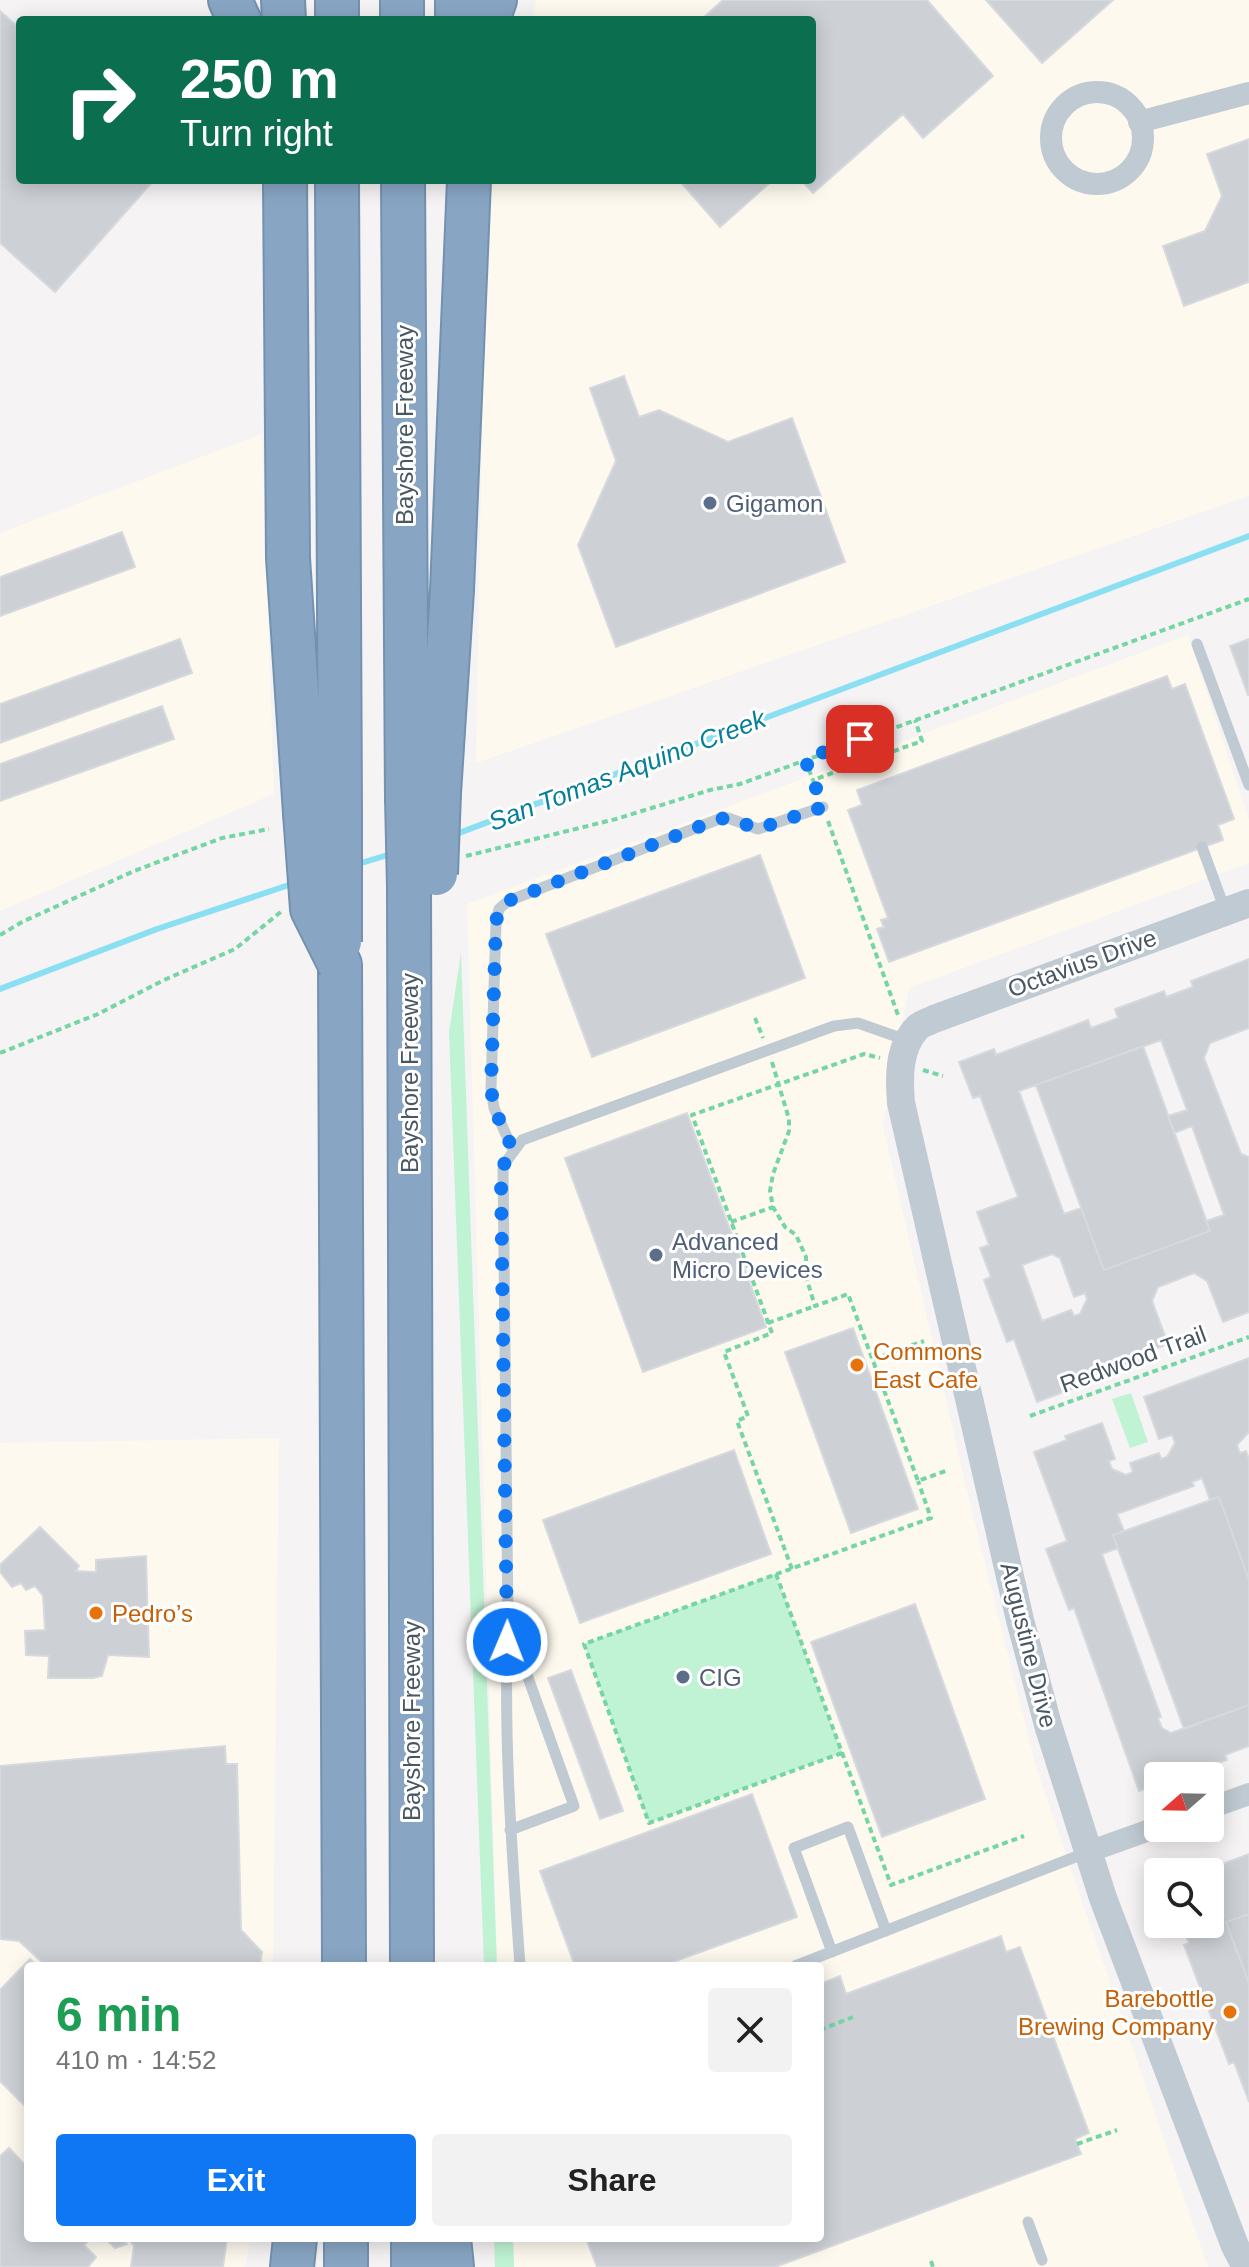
<!DOCTYPE html>
<html lang="en">
<head>
<meta charset="utf-8">
<style>
	body { margin:0; font-family:Helvetica,sans-serif; background:#f2f2f2; color:#222; height:100vh; display:flex; flex-direction:column; font-size:30px; white-space:nowrap }
	* { box-sizing:border-box; margin:0 }
	p { font-size:26px; color:#767676 }
	.icon { flex:none; width:44px; height:44px; fill:none; stroke:currentColor; stroke-width:2; stroke-linecap:round; stroke-linejoin:round }
	.map { position:relative; flex:1; overflow:hidden }
	.drawer { position:absolute; left:24px; top:1962px; width:800px; height:280px; display:flex; flex-direction:column; background:#fff; border-radius:8px; box-shadow:0 4px 20px #0003 }
	.drawer>* { flex:none }
	.guide { position:absolute; left:16px; top:16px; width:800px; height:168px; border-radius:8px; box-shadow:0 4px 20px #0003; background:#0b6e4f; color:#fff; overflow:hidden }
	.needle { width:52px; rotate:250deg }
	.tools { position:absolute; left:1144px; top:1762px; display:grid; gap:16px }
	.tools a { display:grid; place-items:center; width:80px; height:80px; border-radius:8px; background:#fff; box-shadow:0 4px 20px #0003; font-size:40px }
	.pin { position:absolute; display:grid; place-items:center; width:68px; height:68px; color:#fff; margin:-34px; border-radius:16px; box-shadow:0 4px 12px #0006 }
	.me { position:absolute; width:88px; margin:-44px; rotate:1deg; stroke-linejoin:round; filter:drop-shadow(0 0 6px #0008) }
	.turn { display:flex; align-items:center; gap:28px; height:168px; padding:0 32px; font-size:36px }
	.turn .icon { width:104px; height:104px; stroke-width:2.5 }
	.turn b { display:block; font-size:56px; line-height:68px }
	.round { display:grid; place-items:center; flex:none; width:84px; height:84px; border-radius:8px; background:#f2f2f2 }
	.summary { display:flex; align-items:center; justify-content:space-between; height:136px; padding:0 32px }
	h1 { font-size:48px; font-weight:600; line-height:60px; color:#1e9e55 }
	.button { display:flex; gap:16px; margin-top:auto; padding:16px 32px }
	.button a { flex:1; height:92px; border-radius:8px; background:#0f77f3; color:#fff; font-size:32px; font-weight:600; line-height:92px; text-align:center }
	.button a+a { background:#f2f2f2; color:#222 }
	.map>svg:first-child { display:block }
	.commercial { fill:#fef9ee }
	.green { fill:#c0f3d3 }
	.lines { fill:none; stroke-linecap:round; stroke-linejoin:round }
	.stream { stroke:#8bdff3; stroke-width:6 }
	.building { fill:#cdd0d5; stroke:#d6d9de; stroke-width:2; fill-rule:evenodd }
	.motorway-casing { stroke:#7391b0; stroke-width:46 }
	.path { stroke:#75d5a4; stroke-width:4; stroke-dasharray:6 4; stroke-linecap:butt }
	.service { stroke:#c0cad3; stroke-width:11 }
	.minor { stroke:#c0cad3; stroke-width:22 }
	.tertiary { stroke:#c0cad3; stroke-width:28 }
	.motorway { stroke:#88a6c4; stroke-width:42 }
	.motorway-bridge-casing { stroke:#7391b0; stroke-width:46; stroke-linecap:butt }
	.motorway-bridge { stroke:#88a6c4; stroke-width:42 }
	.route { stroke:#0f77f3; stroke-width:14; stroke-dasharray:0 25.2 }
	.service-dot { fill:#5c6f8a; stroke:#fff; stroke-width:3 }
	.food-dot { fill:#e8710a; stroke:#fff; stroke-width:3 }
	.labels { text-anchor:middle; dominant-baseline:central; stroke-width:6; stroke-linejoin:round; paint-order:stroke }
	.street-label { font-size:24px; fill:#495762; stroke:#fff }
	.service-label { font-size:24px; fill:#4e5e75; stroke:#fff; text-anchor:start }
	.food-label { font-size:24px; fill:#c56008; stroke:#fff; text-anchor:start }
	.water-label { font-size:26px; font-style:italic; fill:#057e9a; stroke:#fff }
</style>
</head>
<body>
<div class="map">
<svg width="1249" height="2267" viewBox="0 0 1249 2267">
	<rect width="100%" height="100%" fill="#f5f3f3"/>
	<path class="commercial" d="M536 0H1249V496L476 763 486 196 490 180H812V20H531Z
		M262 434 274 794 0 911V533Z
		M1188 635 1249 820V863L909 988 883 1126 967 1491 1037 1770 1208 2267H514L513 2238H820V1966H497L467 904Z
		M279 1438 273 1966H28V2238H251L245 2267H0V1443Z"/>
	<path class="green" d="M461 953 497 1966H484L449 1032Z
		M1131 1393 1148 1442 1130 1448 1112 1399Z
		M776 1574 842 1753 649 1823 584 1644Z
		M494 2238H513L514 2267H495Z"/>
	<g class="lines">
		<path class="stream" d="M451 836 1249 536
			M355 865 394 853
			M0 989 157 929 295 883"/>
	</g>
	<path class="building" d="M723 0H927L993 76 923 138 903 114 813 193 801 180H812V20H701Z
		M986 0H1113L1042 63Z
		M0 11 20 29V180H154L55 292 0 243Z
		M1249 139V282L1184 306 1163 246 1205 231 1222 196 1207 154Z
		M679 180H773L720 227Z
		M624 376 639 417 659 410 728 442 792 418 845 562 616 647 578 545 616 461 590 388Z
		M122 532 135 567 0 616V577Z
		M180 639 192 673 0 743V704Z
		M1249 639V695H1248L1230 646Z
		M1167 676 1172 689 1185 684 1234 819 1218 825 1223 840 889 962 877 929 884 927 881 920 888 918 848 810 862 805 857 790Z
		M162 706 174 739 0 801V764Z
		M760 855 805 978 592 1057 546 934Z
		M1249 959V1028L1210 1043 1204 1058 1241 1154 1249 1157V1312L1223 1322 1207 1281 1194 1273 1158 1287 1152 1301 1168 1344 1139 1355 1142 1363 1037 1402 1014 1339 1007 1342 984 1280 991 1277 980 1248 989 1245 977 1212 1018 1197 980 1096 973 1098 959 1062 994 1049 996 1055 1088 1020 1091 1028 1118 1018 1115 1009 1164 991 1166 997 1193 987 1191 981ZM1161 1040 1187 1110 1168 1116 1174 1133 1192 1126 1224 1215 1206 1221 1210 1231 1104 1270 1081 1208 1064 1214 1019 1091ZM1052 1254 1060 1258 1074 1297 1085 1293 1087 1299 1080 1314 1074 1316 1071 1310 1042 1321 1022 1265Z
		M1143 1046 1210 1231 1104 1270 1036 1085Z
		M687 1113 766 1327 643 1372 565 1158Z
		M853 1328 918 1509 851 1533 785 1352Z
		M1249 1358V1432L1237 1445 1240 1453 1246 1451 1249 1459V1580L1219 1497 1210 1500 1202 1478 1192 1482 1194 1486 1117 1514 1124 1531 1113 1535 1118 1548 1102 1554 1161 1717 1158 1718 1162 1728 1171 1733 1249 1705V1746L1225 1755 1227 1760 1181 1776H1158V1784L1139 1791 1074 1608 1069 1610 1046 1549 1067 1541 1034 1452 1067 1440 1065 1436 1102 1423 1115 1459 1109 1461 1112 1469 1126 1475 1133 1472 1130 1463 1159 1453 1161 1459 1167 1457 1175 1443 1172 1435 1159 1439 1144 1397Z
		M734 1450 771 1554 580 1623 543 1520Z
		M1219 1497 1249 1580V1705L1184 1729 1113 1535Z
		M40 1527 79 1566 76 1571 96 1572V1560L146 1556 149 1657 108 1655 102 1676 93 1678H48L49 1656 26 1655 25 1631 45 1630 43 1596 35 1586 26 1590 21 1583 12 1587 0 1572V1565Z
		M915 1604 985 1799 882 1837 811 1642Z
		M571 1670 623 1811 600 1819 548 1678Z
		M225 1746 226 1764H237L241 1930 262 1952 260 1966H46L19 1941 0 1939V1766Z
		M752 1794 797 1917 662 1966H575L540 1871Z
		M1249 1854V1914L1226 1922 1249 1984V2102L1234 2062 1229 2064 1184 1945 1189 1943 1181 1924H1210V1872H1183L1216 1862 1217 1866Z
		M1249 1914V1984L1226 1922Z
		M1001 1936 1006 1952 1020 1947 1089 2133 1075 2139 1081 2154 775 2267H597L586 2238H820V1984L840 1976 846 1994Z
		M30 1959 37 1966H28V2109L0 2081V1990Z
		M9 2148 28 2168V2238H91L84 2245 96 2257 88 2267H0V2156Z
		M105 2238H121L127 2244 115 2248Z
		M128 2238H227L223 2267H131L134 2246Z"/>
	<g class="lines">
		<g class="motorway-casing">
			<path id="motorway" d="M230 0 239 20
				M283 0 284 20
				M337 0V20
				M402 0V20
				M457 0V20
				M488 20 495 0
				M285 180 288 558 305 813
				M337 180 340 815
				M403 180 407 797
				M439 793 452 590 469 180
				M409 887 412 1966
				M340 965 344 1966
				M346 2238V2267
				M413 2238V2267
				M449 2238 452 2267
				M292 2267 295 2238"/>
		</g>
		<path class="path" d="M805 760 813 780
			M818 794 813 780 922 741 915 720
			M828 821 898 1015
			M466 856 616 819 710 790 740 784 1249 599
			M0 935 22 922 134 871 222 838 269 829
			M755 1018 763 1038
			M0 1053 98 1014 164 980 235 949 282 911
			M772 1062 789 1119V1131L773 1174 770 1191 773 1207 785 1227 796 1235 806 1257 807 1280 815 1306 848 1294 918 1481 948 1470
			M923 1070 943 1076
			M731 1222 773 1207
			M768 1323 815 1306
			M874 1359 924 1341
			M1030 1416 1249 1337
			M792 1569 737 1421 748 1416 724 1352 772 1333 692 1115 864 1054 880 1058
			M776 1574 891 1885 1024 1836
			M842 1753 649 1823 584 1644 931 1518 918 1481
			M820 2030 853 2017
			M1077 2144 1117 2130
			M931 2261 933 2267"/>
		<path class="service" d="M1197 644 1249 785
			M1202 847 1225 910
			M513 1150 494 1108 491 1088 496 922 499 909 508 901 719 819 728 818 758 829 823 807
			M510 1830 574 1806 511 1630
			M832 1952 794 1848 848 1827 886 1931
			M520 1966C512 1852 503 1737 508 1623L503 1166 522 1140 834 1026 858 1023 909 1041
			M795 1966 1088 1852
			M1028 2222 1042 2260"/>
		<path class="minor" d="M1051 138a46 46 0 1 1 92 0a46 46 0 1 1-92 0Z
			M1139 122 1249 93
			M1210 1808 1249 1794
			M1088 1852 1158 1827"/>
		<path class="tertiary" d="M1246 2267 1235 2246 1103 1898 1048 1725 1020 1620 901 1103C899 1078 898 1048 917 1028 920 1024 929 1022 934 1019L1249 903"/>
		<use href="#motorway" class="motorway"/>
		<g class="motorway-bridge-casing">
			<path id="motorway-bridge" d="M407 797 409 887
				M305 813 312 909 340 965
				M340 815V942
				M436 874 439 793"/>
		</g>
		<use href="#motorway-bridge" class="motorway-bridge"/>
	</g>
	<g class="lines">
		<path class="route" d="M507 1642 501 1179 503 1166 513 1150 494 1108 491 1088 496 922 499 909 508 901 719 819 728 818 758 829 823 807 805 759 860 739"/>
	</g>
	<g class="service-dot">
		<circle cx="710" cy="503" r="8"/>
		<circle cx="656" cy="1255" r="8"/>
		<circle cx="683" cy="1677" r="8"/>
	</g>
	<g class="food-dot">
		<circle cx="857" cy="1365" r="8"/>
		<circle cx="96" cy="1613" r="8"/>
		<circle cx="1230" cy="2012" r="8"/>
	</g>
	<g class="labels">
		<g class="street-label">
			<text transform="translate(404 425) rotate(-90)">Bayshore Freeway</text>
			<text transform="translate(1082 963) rotate(-20)">Octavius Drive</text>
			<text transform="translate(409 1073) rotate(-90)">Bayshore Freeway</text>
			<text transform="translate(1133 1359) rotate(-20)">Redwood Trail</text>
			<text transform="translate(1029 1645) rotate(76)">Augustine Drive</text>
			<text transform="translate(411 1721) rotate(-90)">Bayshore Freeway</text>
		</g>
		<g class="service-label">
			<text x="726" y="503">Gigamon</text>
			<text x="672" y="1241">Advanced<tspan x="672" dy="28">Micro Devices</tspan></text>
			<text x="699" y="1677">CIG</text>
		</g>
		<g class="food-label">
			<text x="873" y="1351">Commons<tspan x="873" dy="28">East Cafe</tspan></text>
			<text x="112" y="1613">Pedro’s</text>
			<text x="1214" y="1998" text-anchor="end">Barebottle<tspan x="1214" dy="28">Brewing Company</tspan></text>
		</g>
		<g class="water-label">
			<text transform="translate(627 770) rotate(-21)">San Tomas Aquino Creek</text>
		</g>
	</g>
</svg>
<div class="tools">
<a><svg class="needle" viewBox="-14 -14 28 28"><path d="M0-13l5 13h-10z" fill="#e53935"/><path d="M0 13l5-13h-10z" fill="#767676"/></svg></a>
<a><svg class="icon" aria-label="search" viewBox="0 0 24 24"><circle cx="10" cy="10" r="6"/><path d="M15 15l6 6"/></svg></a>
</div>
<div class="pin" style="left:860px;top:739px;background:#d93025"><svg class="icon" aria-label="arrive" viewBox="0 0 24 24"><path d="M6 21V4h12l-3 4 3 4H6"/></svg></div>
<svg class="me" style="left:507px;top:1642px" viewBox="-20 -20 40 40"><circle r="17" fill="#0f77f3" stroke="#fff" stroke-width="3"/><path d="M0-11L8 9 0 5-8 9z" fill="#fff"/></svg>
<div class="guide">
<div class="turn"><svg class="icon" aria-label="right" viewBox="0 0 24 24"><path d="M7 20v-9h11M14 6l5 5-5 5"/></svg><div><b>250 m</b>Turn right</div></div>
</div>
<section class="drawer">
<div class="summary"><div><h1>6 min</h1><p>410 m · 14:52</p></div><a class="round"><svg class="icon" aria-label="close" viewBox="0 0 24 24"><path d="M6 6l12 12M18 6L6 18"/></svg></a></div>
<div class="button"><a>Exit</a><a>Share</a></div>
</section>
</div>
</body>
</html>
